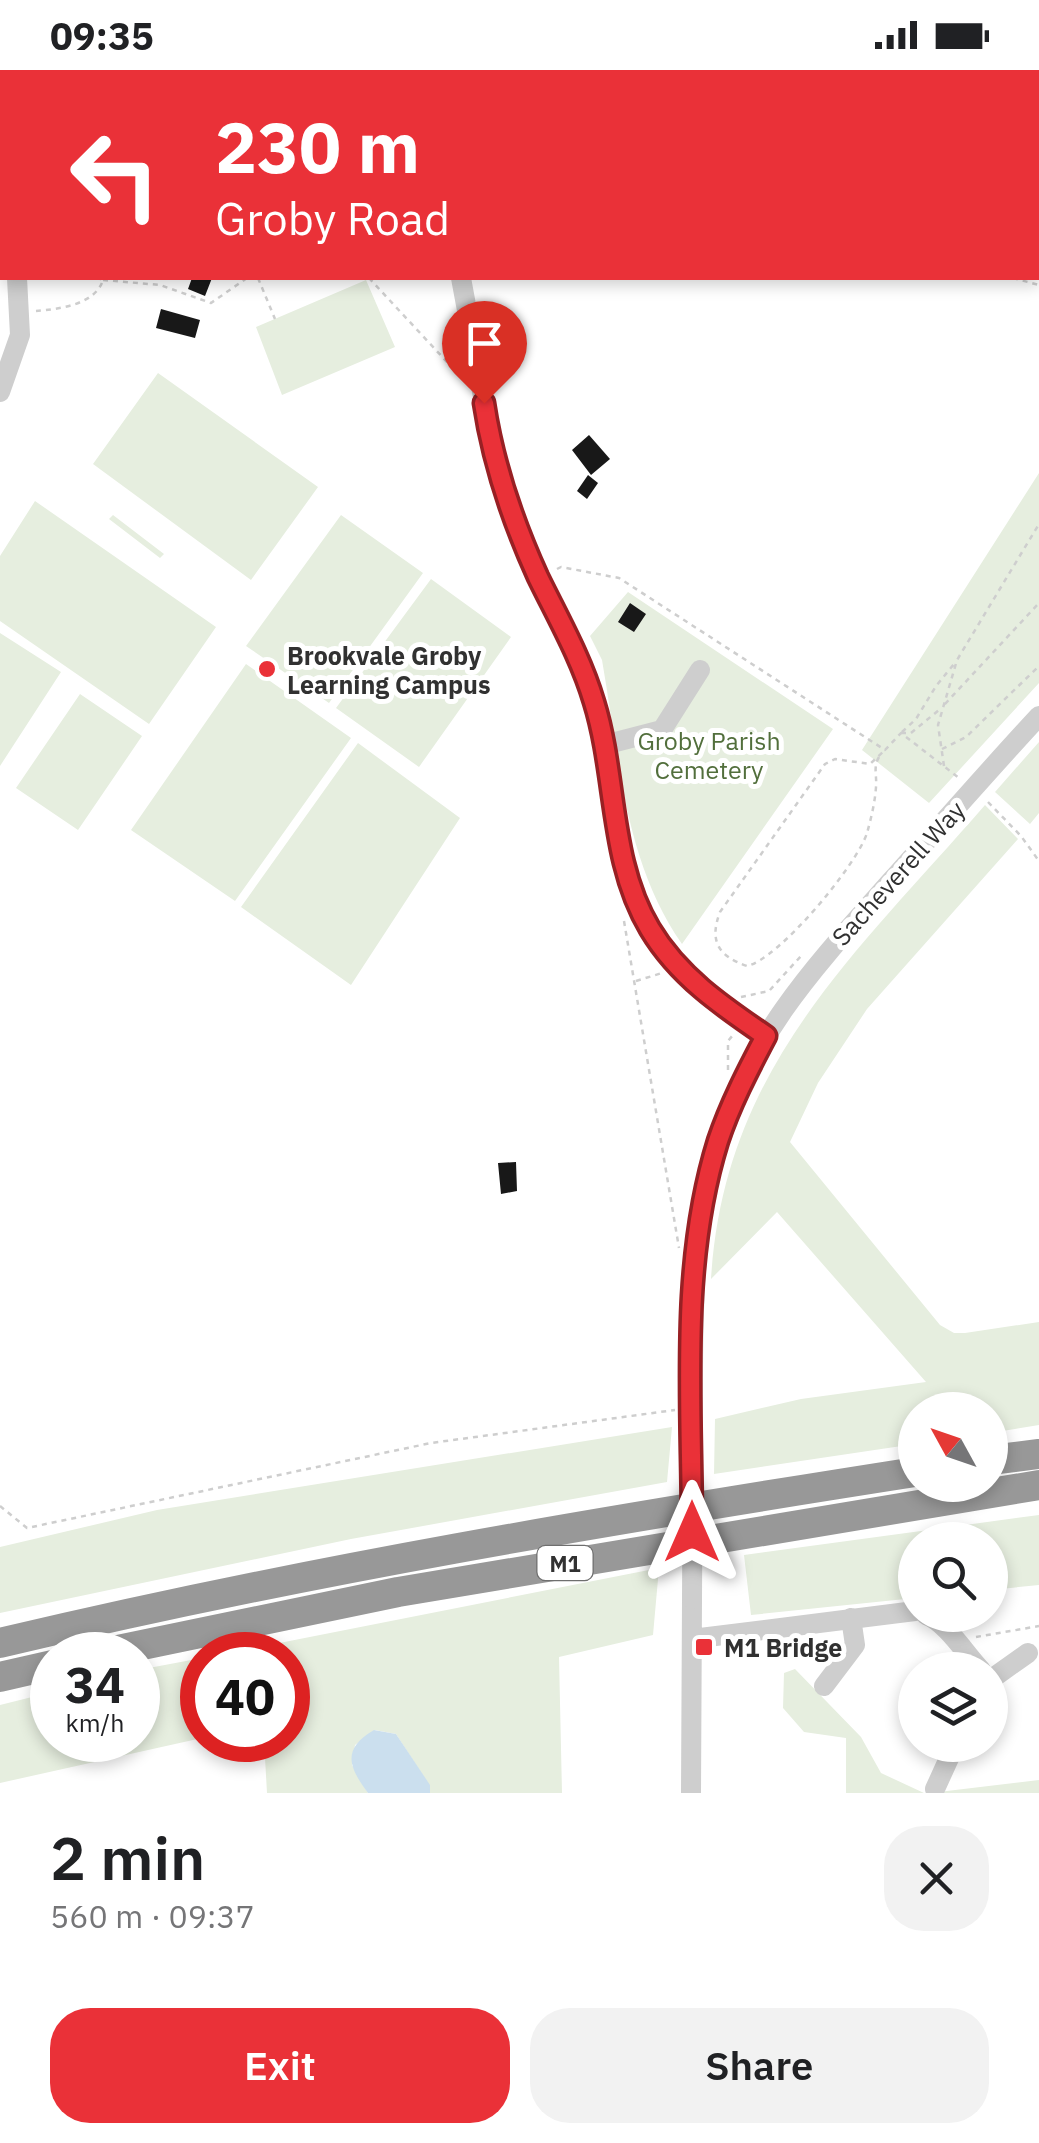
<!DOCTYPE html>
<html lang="en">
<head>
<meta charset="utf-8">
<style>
	body { margin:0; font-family:"IBM Plex Sans",sans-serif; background:#f2f2f2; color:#202124; height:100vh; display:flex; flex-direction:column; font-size:38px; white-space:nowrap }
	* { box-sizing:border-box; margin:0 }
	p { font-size:32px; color:#757577 }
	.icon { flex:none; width:55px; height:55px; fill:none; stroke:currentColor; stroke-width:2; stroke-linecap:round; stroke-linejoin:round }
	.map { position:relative; height:1723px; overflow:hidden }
	.drawer { display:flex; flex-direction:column; background:#fff; flex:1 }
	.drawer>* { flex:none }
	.banner { position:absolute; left:0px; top:0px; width:1040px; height:210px; box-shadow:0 5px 15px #0003; background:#ea3138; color:#fff; overflow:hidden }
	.needle { width:65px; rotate:310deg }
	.fabs { position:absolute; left:898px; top:1322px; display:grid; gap:20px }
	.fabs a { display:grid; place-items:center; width:110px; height:110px; border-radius:50%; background:#fff; box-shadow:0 5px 15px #0003; font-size:50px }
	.speed { position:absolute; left:30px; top:1562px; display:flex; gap:20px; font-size:50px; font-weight:700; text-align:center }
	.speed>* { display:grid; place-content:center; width:130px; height:130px; border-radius:50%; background:#fff; box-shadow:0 5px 15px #0003; line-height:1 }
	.speed small { font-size:25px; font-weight:400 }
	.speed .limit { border:15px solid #d22; background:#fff; color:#111 }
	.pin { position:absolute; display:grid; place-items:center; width:85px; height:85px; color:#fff; margin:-102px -42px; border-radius:50% 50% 50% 0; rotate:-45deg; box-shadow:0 0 10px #0007 }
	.pin .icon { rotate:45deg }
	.me { position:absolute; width:110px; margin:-55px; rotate:0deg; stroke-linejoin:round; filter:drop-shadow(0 0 8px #0008) }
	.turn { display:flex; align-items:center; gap:35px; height:210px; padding:0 50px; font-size:45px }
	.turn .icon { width:130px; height:130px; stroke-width:2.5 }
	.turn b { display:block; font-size:70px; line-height:85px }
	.round { display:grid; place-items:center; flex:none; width:105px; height:105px; border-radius:40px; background:#f2f2f2 }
	.summary { display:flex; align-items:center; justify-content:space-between; height:170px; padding:0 50px }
	h1 { font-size:60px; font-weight:600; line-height:75px }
	.primary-button { display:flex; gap:20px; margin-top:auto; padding:20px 50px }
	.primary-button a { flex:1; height:115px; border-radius:40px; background:#ea3138; color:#fff; font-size:40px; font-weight:600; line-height:115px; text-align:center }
	.primary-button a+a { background:#f2f2f2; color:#202124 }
	.status { display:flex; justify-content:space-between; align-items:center; height:70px; padding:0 50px; background:#fff; direction:ltr }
	.status svg { height:28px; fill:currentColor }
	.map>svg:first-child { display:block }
	.green { fill:#e6eedf }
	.water { fill:#cbdfee }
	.building { fill:#181818 }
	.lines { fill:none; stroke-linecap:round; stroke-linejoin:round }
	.path { stroke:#cecece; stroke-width:2.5; stroke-dasharray:5 5; stroke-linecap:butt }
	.minor { stroke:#cecece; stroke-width:20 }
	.highway { stroke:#989898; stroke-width:30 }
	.minor-bridge { stroke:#cecece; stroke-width:20 }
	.route-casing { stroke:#982024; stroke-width:25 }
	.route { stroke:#ea3138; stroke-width:18 }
	.poi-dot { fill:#ea3138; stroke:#fff; stroke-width:4 }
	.labels { text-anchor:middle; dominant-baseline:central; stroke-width:10; stroke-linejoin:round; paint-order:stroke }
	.shield { fill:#fff; stroke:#6f6f6f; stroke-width:2.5 }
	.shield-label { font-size:22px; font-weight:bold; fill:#313131 }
	.poi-label { font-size:25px; font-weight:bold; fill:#313131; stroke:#fff; text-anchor:start }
	.park-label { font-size:25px; fill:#526f3c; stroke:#fff }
	.street-label { font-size:25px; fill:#313131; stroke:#fff }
</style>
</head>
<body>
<div class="status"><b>09:35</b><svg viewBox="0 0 49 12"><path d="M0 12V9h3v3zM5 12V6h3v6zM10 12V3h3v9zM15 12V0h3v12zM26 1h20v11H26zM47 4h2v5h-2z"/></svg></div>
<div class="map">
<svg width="1039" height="1723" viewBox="0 0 1039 1723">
	<rect width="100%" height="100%" fill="#fff"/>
	<path class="green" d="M601 0H815L814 2Z
		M366 210 395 277 282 325 256 257Z
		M158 303 318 417 251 510 93 394Z
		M1039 403V613L929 733 862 680Z
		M35 431 216 557 149 654 0 551V486Z
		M113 445 164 484 160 488 109 449Z
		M341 445 423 503 329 633 246 576Z
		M431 509 511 567 419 697 336 638Z
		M628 522 833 659 682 874C624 791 619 687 602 590L590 566Z
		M0 563 61 602 0 696Z
		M246 594 351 668 235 831 131 760Z
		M80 624 142 666 78 760 16 718Z
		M1039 672V743L1030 754 995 722Z
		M358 673 460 748 351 915 241 837Z
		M985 735 1018 769 867 939 818 1013 790 1072 940 1255 954 1263H965L1039 1252V1355L990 1363V1340H915V1374L714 1404 715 1349 801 1329 926 1312 777 1142 711 1209C724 997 855 885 985 735Z
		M672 1357 667 1412 351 1469 0 1543V1477L157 1440Z
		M1039 1445V1515L990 1520V1470H915V1528L751 1545 744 1485Z
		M659 1498 653 1565 559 1587 562 1723H430L429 1715 396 1664 375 1660 355 1675 352 1695 368 1723H267L264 1670H288V1585H218Z
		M202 1588V1668L0 1713V1635L52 1622V1670H138V1600Z
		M795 1599 861 1667 881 1703 924 1723H846V1668L804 1662 783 1638 784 1603Z
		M1039 1710V1723H930Z"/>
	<path class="water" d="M374 1660 396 1664 430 1715V1723H368C348 1696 342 1679 374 1660Z"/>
	<path class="building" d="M192 208H212L205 226 188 219Z
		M161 239 200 250 195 268 156 258Z
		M589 365 610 389 591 405 572 380Z
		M588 405 598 413 587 429 577 421Z
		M630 533 646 544 634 562 618 552Z
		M516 1092 517 1121 501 1124 498 1093Z"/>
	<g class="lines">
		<path class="path" d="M575 0 577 2
			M334 2 337 0
			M584 2 585 0
			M780 2 781 0
			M258 208 275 249
			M369 208 460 306
			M1013 208 1039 215
			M103 210 160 215 211 233 247 208
			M36 241C59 239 95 235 103 210L98 208
			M557 499 561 497 619 508 885 680 901 663 959 708
			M945 634 1039 533
			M902 662 916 649 936 616 954 594
			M901 663H911L939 640
			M942 679 966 667 1039 596
			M879 687C873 697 877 705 876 717 875 732 871 749 867 763 857 795 779 889 747 896 718 886 709 871 720 842L825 694 835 689 870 694 884 681
			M944 696 938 655 957 590 1039 454
			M988 732 1021 766 1039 791
			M624 851 679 1178
			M636 911 662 903
			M741 927 769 921 801 886
			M728 1000V971L733 965
			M0 1436 27 1458 431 1373 675 1340
			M976 1567 1039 1556"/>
		<path class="minor" d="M300 0 304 2
			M412 0 413 2
			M520 0 522 2
			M870 0 876 2
			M93 2 94 0
			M145 2 163 0
			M824 2V0
			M0 16H2
			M0 111 2 131
			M1038 123H1039
			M461 208 496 397 538 506 560 549 595 633 624 798 637 835 650 860 684 903 722 936 766 967
			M0 322 20 265 17 208
			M604 675 662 660 700 600
			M693 1360C693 1263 690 1168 718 1074 749 965 819 892 892 810 941 755 989 700 1039 646
			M926 1545C946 1552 965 1583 981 1600
			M692 1569 915 1541
			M990 1610 1028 1583
			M824 1616 855 1575 851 1548
			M935 1719 955 1675
			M691 1723 692 1529"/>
		<path class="highway" d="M990 1390 1039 1384
			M0 1573C302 1501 608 1450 915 1402
			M94 1585 398 1522 1039 1415
			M0 1607 52 1595"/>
		<path class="minor-bridge" d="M692 1529 693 1360"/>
	</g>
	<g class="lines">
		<g class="route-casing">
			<path id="route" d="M484 333C493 393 513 452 538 507 558 548 581 588 594 632 617 706 609 791 650 859 678 906 722 936 766 966 748 1000 730 1035 718 1071 679 1196 692 1333 692 1462"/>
		</g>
		<use href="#route" class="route"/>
	</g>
	<g class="poi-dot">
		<circle cx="267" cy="599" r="10"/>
		<rect x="694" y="1567" width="20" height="20" rx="5"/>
	</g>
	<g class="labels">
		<rect class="shield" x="537.5" y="1476" width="55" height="34" rx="8"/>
		<g class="shield-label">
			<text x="565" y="1493">M1</text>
		</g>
		<g class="poi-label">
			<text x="287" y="585">Brookvale Groby<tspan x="287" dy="29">Learning Campus</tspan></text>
			<text x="724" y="1577">M1 Bridge</text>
		</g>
		<g class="park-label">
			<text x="709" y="670">Groby Parish<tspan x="709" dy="29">Cemetery</tspan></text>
		</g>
		<g class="street-label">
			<text transform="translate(898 803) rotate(-48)">Sacheverell Way</text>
		</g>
	</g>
</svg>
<div class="fabs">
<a><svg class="needle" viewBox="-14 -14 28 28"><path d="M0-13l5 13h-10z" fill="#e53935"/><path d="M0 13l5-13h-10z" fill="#757577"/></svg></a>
<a><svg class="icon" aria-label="search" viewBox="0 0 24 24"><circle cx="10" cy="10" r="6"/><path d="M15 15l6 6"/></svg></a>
<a><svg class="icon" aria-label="layers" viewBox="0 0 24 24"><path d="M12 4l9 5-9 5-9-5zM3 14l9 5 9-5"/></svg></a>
</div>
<div class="speed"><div>34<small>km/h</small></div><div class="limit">40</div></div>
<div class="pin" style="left:484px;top:333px;background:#d93025"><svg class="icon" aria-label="arrive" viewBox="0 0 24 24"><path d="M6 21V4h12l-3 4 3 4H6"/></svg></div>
<svg class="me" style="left:692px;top:1462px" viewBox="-20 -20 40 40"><path d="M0-17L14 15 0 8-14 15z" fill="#ea3138" stroke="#fff" stroke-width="4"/></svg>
<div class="banner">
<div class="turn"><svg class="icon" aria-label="left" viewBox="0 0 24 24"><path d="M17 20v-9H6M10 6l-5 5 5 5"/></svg><div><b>230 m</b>Groby Road</div></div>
</div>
</div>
<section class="drawer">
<div class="summary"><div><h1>2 min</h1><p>560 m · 09:37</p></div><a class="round"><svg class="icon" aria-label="close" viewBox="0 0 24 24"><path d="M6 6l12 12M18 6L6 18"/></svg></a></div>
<div class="primary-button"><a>Exit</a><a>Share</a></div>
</section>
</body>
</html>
